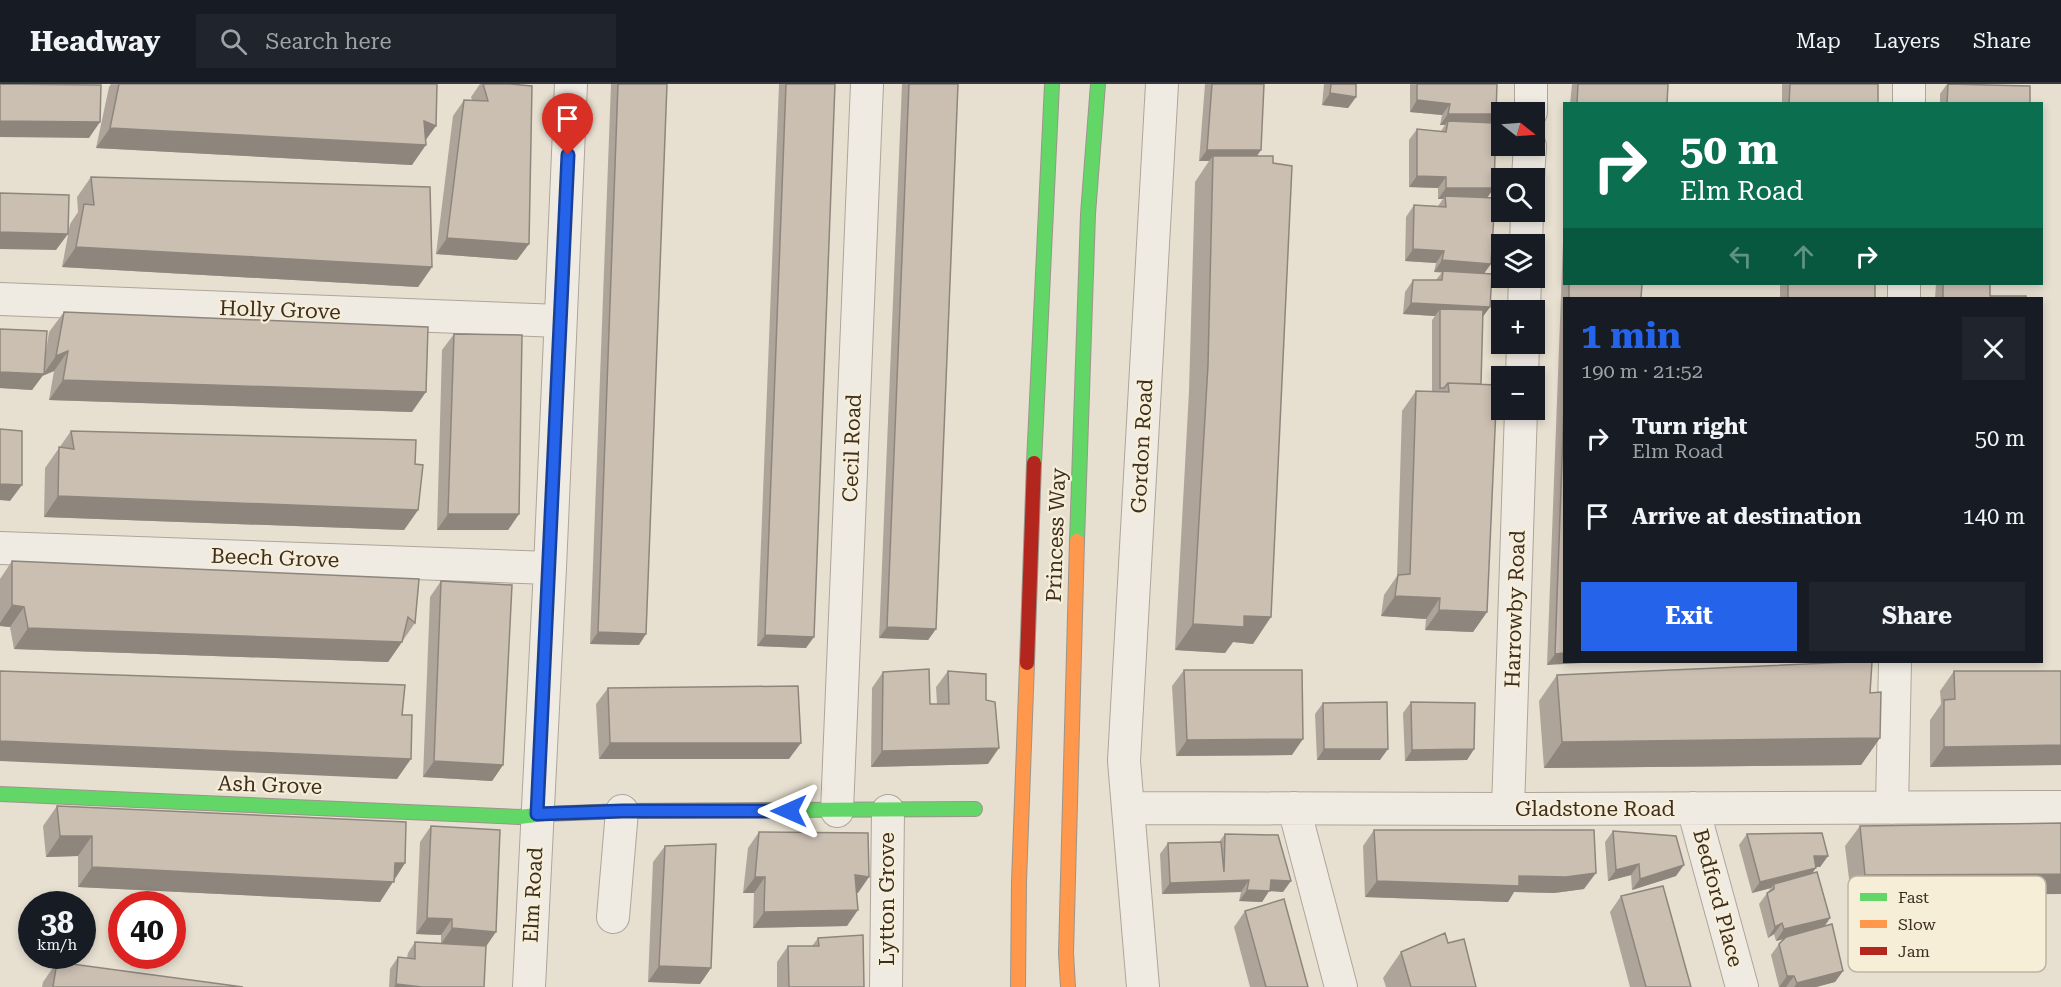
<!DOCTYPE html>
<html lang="en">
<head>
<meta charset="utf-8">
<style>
	body { margin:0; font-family:"Roboto Serif",serif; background:#20242c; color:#f1f3f6; height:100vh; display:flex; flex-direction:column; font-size:22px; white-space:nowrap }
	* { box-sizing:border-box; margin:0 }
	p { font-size:20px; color:#9ea1a6 }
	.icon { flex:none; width:33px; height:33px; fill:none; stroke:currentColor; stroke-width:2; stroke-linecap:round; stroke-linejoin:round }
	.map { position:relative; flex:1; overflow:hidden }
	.side { position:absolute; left:1563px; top:213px; width:480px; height:366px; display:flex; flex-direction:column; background:#171b24; border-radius:0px; box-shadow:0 3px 9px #0003 }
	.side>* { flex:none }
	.top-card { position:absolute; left:1563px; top:18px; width:480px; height:183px; border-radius:0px; box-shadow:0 3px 9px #0003; background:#0b6e4f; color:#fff; overflow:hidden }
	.needle { width:39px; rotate:107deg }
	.controls { position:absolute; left:1491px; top:18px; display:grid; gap:12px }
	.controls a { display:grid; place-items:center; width:54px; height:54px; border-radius:0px; background:#171b24; box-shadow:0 3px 9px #0003; font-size:30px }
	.speed { position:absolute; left:18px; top:807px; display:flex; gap:12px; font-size:30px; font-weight:700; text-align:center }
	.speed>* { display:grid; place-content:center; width:78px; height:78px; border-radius:50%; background:#171b24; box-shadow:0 3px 9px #0003; line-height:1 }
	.speed small { font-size:15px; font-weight:400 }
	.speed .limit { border:9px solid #d22; background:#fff; color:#111 }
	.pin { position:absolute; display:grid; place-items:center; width:51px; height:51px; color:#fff; margin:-62px -26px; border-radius:50% 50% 50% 0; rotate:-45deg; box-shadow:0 0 6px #0007 }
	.pin .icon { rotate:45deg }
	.me { position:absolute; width:66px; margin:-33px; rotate:270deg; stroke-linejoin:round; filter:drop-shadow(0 0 4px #0008) }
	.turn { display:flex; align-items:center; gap:21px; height:126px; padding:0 18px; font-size:27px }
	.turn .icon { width:78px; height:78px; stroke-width:2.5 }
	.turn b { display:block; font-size:42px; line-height:51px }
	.lanes { display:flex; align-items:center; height:57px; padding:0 18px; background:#0003; justify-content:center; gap:30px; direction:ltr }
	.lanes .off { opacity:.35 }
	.round { display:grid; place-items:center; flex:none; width:63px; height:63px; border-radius:0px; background:#20242c }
	.headline { display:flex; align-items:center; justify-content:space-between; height:102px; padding:0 18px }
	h1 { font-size:36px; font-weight:700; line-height:45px; color:#2563eb }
	.button { display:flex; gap:12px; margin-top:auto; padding:12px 18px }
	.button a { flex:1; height:69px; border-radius:0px; background:#2563eb; color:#fff; font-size:24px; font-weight:700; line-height:69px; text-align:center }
	.button a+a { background:#20242c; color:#f1f3f6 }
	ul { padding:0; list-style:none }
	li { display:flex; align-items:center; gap:18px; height:78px; padding:0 18px }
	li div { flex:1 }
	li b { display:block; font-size:22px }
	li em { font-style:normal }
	header { display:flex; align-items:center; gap:36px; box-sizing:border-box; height:84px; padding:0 30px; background:#171b24; border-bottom:2px solid #363941 }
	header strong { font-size:28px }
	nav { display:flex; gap:33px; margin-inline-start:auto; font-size:21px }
	.search { width:420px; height:54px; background:#20242c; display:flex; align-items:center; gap:15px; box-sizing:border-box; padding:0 21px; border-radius:0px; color:#9ea1a6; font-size:22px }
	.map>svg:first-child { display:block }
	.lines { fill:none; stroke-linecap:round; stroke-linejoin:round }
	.street-casing { stroke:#ada599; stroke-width:34 }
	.fast-casing { stroke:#9c958a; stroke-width:16 }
	.slow-casing { stroke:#9c958a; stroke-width:16 }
	.jam-casing { stroke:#9c958a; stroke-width:16 }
	.street { stroke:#efebe3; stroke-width:32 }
	.fast { stroke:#63d668; stroke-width:14 }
	.slow { stroke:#ff974d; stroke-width:14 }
	.jam { stroke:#b3261e; stroke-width:14 }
	.wall { fill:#afa499 }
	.shaded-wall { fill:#8e867d }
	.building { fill:#cbbfb2; stroke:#8e867d; stroke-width:1.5 }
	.route-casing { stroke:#184099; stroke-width:15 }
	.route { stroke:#2563eb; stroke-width:10 }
	.labels { text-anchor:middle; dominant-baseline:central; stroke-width:4.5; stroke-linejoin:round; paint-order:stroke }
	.street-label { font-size:21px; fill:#3d2e20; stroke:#f7eed8 }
	.key { fill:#f7eed8; stroke:#bfb4a1; stroke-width:1.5 }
	.key-label { font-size:16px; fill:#3d2e20 }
</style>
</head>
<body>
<header>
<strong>Headway</strong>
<div class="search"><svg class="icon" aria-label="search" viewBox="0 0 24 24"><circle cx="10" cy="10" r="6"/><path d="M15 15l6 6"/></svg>Search here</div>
<nav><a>Map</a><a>Layers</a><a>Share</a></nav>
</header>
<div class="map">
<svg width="2061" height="903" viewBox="0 0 2061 903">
	<rect width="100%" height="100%" fill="#e7e0d1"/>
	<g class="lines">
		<g class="street-casing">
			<path id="street" d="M1909 20V0
				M1531 28V0
				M1528 94 1530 62
				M1526 160 1527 128
				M1904 214V200
				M0 215 560 237
				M1524 226 1525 194
				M1522 292 1523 260
				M0 464 550 484
				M1129 724 1508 725 2061 723
				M1294 724 1341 903
				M1693 724 1742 903
				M1892 724 1895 578
				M1508 725 1521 326
				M837 727 867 0
				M613 833 622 727
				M529 903 550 484 571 0
				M886 903 888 727
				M1143 903 1124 677 1162 0"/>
		</g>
		<g class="fast-casing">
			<path id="fast" d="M1034 379 1052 0
				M1077 457 1088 130 1098 0
				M0 710 519 733 545 730
				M778 726 975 725"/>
		</g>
		<g class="slow-casing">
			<path id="slow" d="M545 730 622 727 778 726
				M1018 903 1019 798 1027 579
				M1068 903 1066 869 1077 457"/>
		</g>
		<g class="jam-casing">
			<path id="jam" d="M1027 579 1034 379"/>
		</g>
		<use href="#street" class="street"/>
		<use href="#fast" class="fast"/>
		<use href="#slow" class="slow"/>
		<use href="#jam" class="jam"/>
	</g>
	<path class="wall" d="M111 0H437L426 56 412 81 96 64 109 3Z
		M480 0H510L517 176 436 170 453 32 464 16H472L471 13Z
		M611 0H667L639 561 590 560Z
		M779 0H835L806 564 757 562Z
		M902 0H958L936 545 928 556 879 554Z
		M1205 0H1264L1257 72 1253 560 1233 558 1225 569 1175 566 1189 307 1195 98 1209 77H1199Z
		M1324 0H1356V13L1348 24 1322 21Z
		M1410 0H1497L1496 30 1490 39 1494 104 1487 114 1485 189 1490 223 1483 232 1481 300 1487 528 1473 548 1425 546 1426 535 1381 532 1384 511 1397 492 1402 327 1416 307 1432 308V236L1435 232 1403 230 1405 208 1413 196H1436L1442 188H1434L1436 179 1405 177 1406 133 1414 121 1438 122 1443 115H1438V104L1409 103V56L1417 45 1441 47 1445 41H1440L1442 31 1410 28Z
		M1572 0H1668L1667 20H1570Z
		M1782 0H1878V20H1782Z
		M1947 0H1973L2030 20H1940V10Z
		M1564 83V124H1563Z
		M91 93 432 183 418 203 62 183 70 140 78 128 77 113Z
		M1564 132V200H1642L1641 214H1564V578L1547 581Z
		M1780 200H1875V214H1780Z
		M1936 200H1990V212L2026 214H1935Z
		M64 228 412 328 49 316 54 287 42 292 32 306 0 304V245L44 279 49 248Z
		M454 250 519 430 508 446H437L442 266Z
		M71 347 415 380 418 426 404 446 44 433 45 384Z
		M12 477 419 495 415 539 388 578 14 565 10 543 0 542V495Z
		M441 497 503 681 492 697 423 693 430 513Z
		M1184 586 1292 671 1176 672 1172 602Z
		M948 587 986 616 988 680 871 683 872 604 883 588 930 620H937L936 603Z
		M1954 587H2061L1930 683V636L1941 620 1940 607Z
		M1557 591 1880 654 1861 681 1544 684 1539 617Z
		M608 604 789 675H599L596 620Z
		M1411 618 1474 665 1467 676 1405 677 1403 629Z
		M1323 619 1380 676H1317L1315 630Z
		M57 722 405 779 380 818 78 803V772L46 773 43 742Z
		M2061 739 1851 811 1845 762 1860 742Z
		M431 742 486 862 484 903H389L390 885 398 873 407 874 408 869 415 858 441 859V851L416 850 420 758Z
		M1374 746 1584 805 1554 809 1514 808 1508 818 1365 813 1363 762Z
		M1613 747 1676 792 1632 806 1631 791 1608 797 1605 758Z
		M759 748 858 809H856L847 842 753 844 754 809H743L748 764Z
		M1225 750 1283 808 1269 807 1262 818 1239 817 1241 808 1162 810 1160 770 1168 759 1219 758Z
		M1747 750 1828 772 1820 783H1815L1812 789 1830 834 1825 842 1843 887 1835 898 1816 903H1779L1771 871 1779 860 1784 855 1776 857 1774 850 1768 854 1759 820 1771 804 1752 809 1739 761Z
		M665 762 711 884 700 900 648 898 653 778Z
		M1621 812 1691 903H1630L1610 828Z
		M1245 827 1308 903H1250L1234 843Z
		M818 854 864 903H777V878L788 862H812Z
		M1448 859 1476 903H1386L1383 894 1401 868Z
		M57 878 243 903H42L43 898Z"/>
	<path class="shaded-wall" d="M1330 9 1356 13 1348 24 1322 21Z
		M1417 16 1450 20 1442 31 1410 28Z
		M1448 30H1496L1488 41 1448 37 1445 41H1440Z
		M0 37 100 38 89 54 0 53Z
		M424 37 436 42 422 61H426L412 81 96 64 110 44Z
		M1207 66H1261L1253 78 1213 72 1209 77H1199Z
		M1417 92 1446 93 1438 104 1409 103Z
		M1446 104H1494L1486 115 1445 112 1443 115H1438Z
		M0 148 68 150 56 166 0 165Z
		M447 154 529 160 517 176 436 170Z
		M76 163 432 183 418 203 62 183Z
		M1413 165 1444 167 1436 179 1405 177Z
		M1442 176 1491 180 1483 191 1434 188Z
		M1411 219 1490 223 1482 234 1440 225 1435 232 1403 230Z
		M68 267 54 287 42 292 56 272Z
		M0 288 44 290 32 306 0 304Z
		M63 296 426 308 412 328 49 316Z
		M0 400 22 401 10 417 0 416Z
		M58 412 418 426 404 446 44 433Z
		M448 430H519L508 446H437Z
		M1395 512 1440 514 1426 535 1381 532Z
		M12 521 24 523 10 543 0 542V539Z
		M1439 526 1487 528 1473 548 1425 546Z
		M1244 532 1271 533 1253 560 1233 558 1225 569 1175 566 1193 540Z
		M887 543 936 545 928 556 879 554Z
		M28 544 402 558 388 578 14 565Z
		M598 548 646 550 639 561 590 560Z
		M765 551 814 553 806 564 757 562Z
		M1564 569V578H1599L1547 581 1555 570Z
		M1880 654 1861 681 1544 684 1562 658Z
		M1303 655 1292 671 1176 672 1187 656Z
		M0 657 411 675 397 695 0 677Z
		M610 659H801L789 675H599Z
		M2061 661V681L1930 683 1944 663Z
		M999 664 988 680 871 683 882 667Z
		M1324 665H1388L1380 676H1317Z
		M1474 665 1467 676 1405 677 1412 666Z
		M434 677 503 681 492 697 423 693Z
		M60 752H92L78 772 46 773Z
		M1814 772H1828L1820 783H1806Z
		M405 779 380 818 78 803 92 783Z
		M1639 780 1631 791 1608 797 1616 786Z
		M1684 781 1676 792 1632 806 1640 795Z
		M1816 784 1808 795 1774 800 1771 804 1752 809 1760 798Z
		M1596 789 1584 805 1554 809 1514 808 1508 818 1365 813 1377 797Z
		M2061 790V810L1851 811 1865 791Z
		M855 791 869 793 858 809 844 807Z
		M755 793H765L754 809H743Z
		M1249 796 1241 808 1162 810 1170 799Z
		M1271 796 1291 797 1283 808 1269 807 1262 818 1239 817 1247 806Z
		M858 826 847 842 753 844 764 828Z
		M427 834 452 835 441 851 416 850Z
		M1830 834 1822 845 1776 857 1784 845Z
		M1782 839 1774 850 1768 854 1775 843Z
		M452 844 496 848 485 864 441 860Z
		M659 882 711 884 700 900 648 898Z
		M1843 887 1835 898 1816 903H1794L1797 899Z
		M1787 892H1794L1786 903H1779Z
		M396 900 422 903H394Z"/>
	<path class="building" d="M0 0 101 1 100 38 0 37Z
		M119 0H437L436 42 424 37 426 61 110 44Z
		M483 0H510L532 2 529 160 447 154 464 16 488 17Z
		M618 0H667L646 550 598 548Z
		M786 0H835L814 553 765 551Z
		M909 0H958L936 545 887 543Z
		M1212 0H1264L1261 66H1207Z
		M1331 0H1356V13L1330 9Z
		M1417 0H1497L1496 30H1448L1450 20 1417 16Z
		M1578 0H1668L1667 20H1577Z
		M1790 0H1878V20H1789Z
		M1948 0 2030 2V20H1947Z
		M1448 37 1496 39 1494 104H1446V93L1417 92V45L1446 48Z
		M1213 72H1273V79L1292 82 1271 533 1244 532V543L1193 540 1208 281Z
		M91 93 430 103 432 183 76 163 84 120 94 121Z
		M0 109 69 111 68 150 0 148Z
		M1445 112 1495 114 1491 180 1442 176 1444 167 1413 165 1414 121 1446 123Z
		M1443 187 1492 190 1490 223 1411 219 1413 196H1442Z
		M1569 200H1642L1641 214H1569Z
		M1788 200H1875V214H1788Z
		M1943 200H1990V212H2026V214H1943Z
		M1440 225 1483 226 1481 300 1448 299 1444 304H1440Z
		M64 228 428 243 426 308 63 296 68 267 56 272Z
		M0 245 47 247 44 290 0 288Z
		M454 250 522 251 519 430H448Z
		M1448 299 1497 301 1487 528 1439 526 1440 514 1395 512 1398 491 1410 490 1416 307 1449 308Z
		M1564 321V569L1555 570Z
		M0 345 22 347V401L0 400Z
		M71 347 416 356 415 380 423 381 418 426 58 412 59 363 74 365Z
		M12 477 419 495 415 539 408 533 402 558 28 544 24 523 12 521Z
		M441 497 512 501 503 681 434 677Z
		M1851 578H1872L1870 609 1881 608 1880 654 1562 658 1557 591Z
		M929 585 930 620H949L948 587 986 590V616L995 618 999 664 882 667 883 588Z
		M1184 586H1302L1303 655 1187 656Z
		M0 587 405 601 402 631H412L411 675 0 657Z
		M1954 587H2061V661L1944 663V616L1955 615Z
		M798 602 801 659H610L608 604Z
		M1387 618 1388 665H1324L1323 619Z
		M1411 618 1475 619 1474 665 1412 666Z
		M57 722 406 738 405 779H395L394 798 92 783V752H60Z
		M2061 739V790L1865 791 1860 742Z
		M431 742 500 746 496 848 452 844V835L427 834Z
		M1374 746H1594L1596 789 1566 793 1519 792V802L1377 797Z
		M1613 747 1676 752 1684 781 1640 795 1639 780 1616 786Z
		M759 748 868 749 869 793 855 791 858 826 764 828 765 793H755Z
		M1822 749 1828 772H1814L1816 784 1760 798 1747 750Z
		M1225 750 1278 751 1291 797 1271 796 1270 807 1247 806 1249 796 1170 799 1168 759 1221 758 1224 788Z
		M716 760 711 884 659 882 665 762Z
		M1817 788 1830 834 1784 845 1782 839 1775 843 1767 809 1774 805V800Z
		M1663 802 1691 903H1646L1621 812Z
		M1284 815 1308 903H1266L1245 827Z
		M1832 840 1843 887 1797 899 1794 892H1787L1779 860 1786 853Z
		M1445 849 1448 859 1464 855 1476 903H1411L1401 868Z
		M863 851 864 903H789L788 862H819L818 854Z
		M415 858 486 862 484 903H422L396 900 398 873 415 875Z
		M57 878 243 903H53Z"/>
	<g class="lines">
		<g class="route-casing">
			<path id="route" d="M568 71 537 730 622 727H789"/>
		</g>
		<use href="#route" class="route"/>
	</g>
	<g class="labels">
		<g class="street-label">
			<text transform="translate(280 226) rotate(2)">Holly Grove</text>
			<text transform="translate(1142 362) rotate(-87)">Gordon Road</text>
			<text transform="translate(852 364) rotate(-88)">Cecil Road</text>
			<text transform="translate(1056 451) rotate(-88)">Princess Way</text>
			<text transform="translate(275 474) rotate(2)">Beech Grove</text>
			<text transform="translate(1515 525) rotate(-88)">Harrowby Road</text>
			<text transform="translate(270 701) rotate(2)">Ash Grove</text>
			<text x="1595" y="725">Gladstone Road</text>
			<text transform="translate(533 811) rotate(-87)">Elm Road</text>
			<text transform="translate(1718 814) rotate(75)">Bedford Place</text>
			<text transform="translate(887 815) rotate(-90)">Lytton Grove</text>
		</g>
	</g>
	<rect x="1848" y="792" width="198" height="96" rx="9" class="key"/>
	<rect x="1860" y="809" width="27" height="8" fill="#63d668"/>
	<rect x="1860" y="836" width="27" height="8" fill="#ff974d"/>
	<rect x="1860" y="863" width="27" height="8" fill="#b3261e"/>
	<g class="key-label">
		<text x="1898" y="819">Fast</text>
		<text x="1898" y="846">Slow</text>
		<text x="1898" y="873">Jam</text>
	</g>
</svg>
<div class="controls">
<a><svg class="needle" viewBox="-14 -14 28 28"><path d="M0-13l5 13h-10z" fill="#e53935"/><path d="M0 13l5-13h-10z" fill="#9ea1a6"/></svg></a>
<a><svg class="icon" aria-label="search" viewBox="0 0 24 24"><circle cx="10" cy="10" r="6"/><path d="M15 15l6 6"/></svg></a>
<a><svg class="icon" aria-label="layers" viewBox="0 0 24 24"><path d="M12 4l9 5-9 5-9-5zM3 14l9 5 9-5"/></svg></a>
<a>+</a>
<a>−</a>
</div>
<div class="speed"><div>38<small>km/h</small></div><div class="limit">40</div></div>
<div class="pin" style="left:568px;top:71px;background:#d93025"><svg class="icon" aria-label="arrive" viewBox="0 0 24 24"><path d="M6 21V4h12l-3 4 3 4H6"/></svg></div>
<svg class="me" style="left:789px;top:727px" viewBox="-20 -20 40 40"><path d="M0-17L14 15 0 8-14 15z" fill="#2563eb" stroke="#fff" stroke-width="4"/></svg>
<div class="top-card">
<div class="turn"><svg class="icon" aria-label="right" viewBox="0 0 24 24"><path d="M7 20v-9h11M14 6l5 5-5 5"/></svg><div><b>50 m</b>Elm Road</div></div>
<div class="lanes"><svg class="icon off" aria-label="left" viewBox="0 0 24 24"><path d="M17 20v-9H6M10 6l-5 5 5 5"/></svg><svg class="icon off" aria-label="ahead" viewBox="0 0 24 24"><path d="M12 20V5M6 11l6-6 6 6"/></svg><svg class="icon" aria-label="right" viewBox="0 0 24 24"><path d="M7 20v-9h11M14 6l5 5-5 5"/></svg></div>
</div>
<section class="side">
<div class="headline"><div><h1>1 min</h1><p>190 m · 21:52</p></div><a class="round"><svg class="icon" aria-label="close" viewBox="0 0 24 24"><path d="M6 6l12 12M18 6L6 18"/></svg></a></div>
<ul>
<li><svg class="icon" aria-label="right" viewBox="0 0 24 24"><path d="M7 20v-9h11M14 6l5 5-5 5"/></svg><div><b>Turn right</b><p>Elm Road</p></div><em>50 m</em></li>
<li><svg class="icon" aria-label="arrive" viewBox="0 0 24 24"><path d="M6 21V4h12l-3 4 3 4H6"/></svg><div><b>Arrive at destination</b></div><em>140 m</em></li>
</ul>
<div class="button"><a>Exit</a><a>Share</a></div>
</section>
</div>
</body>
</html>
